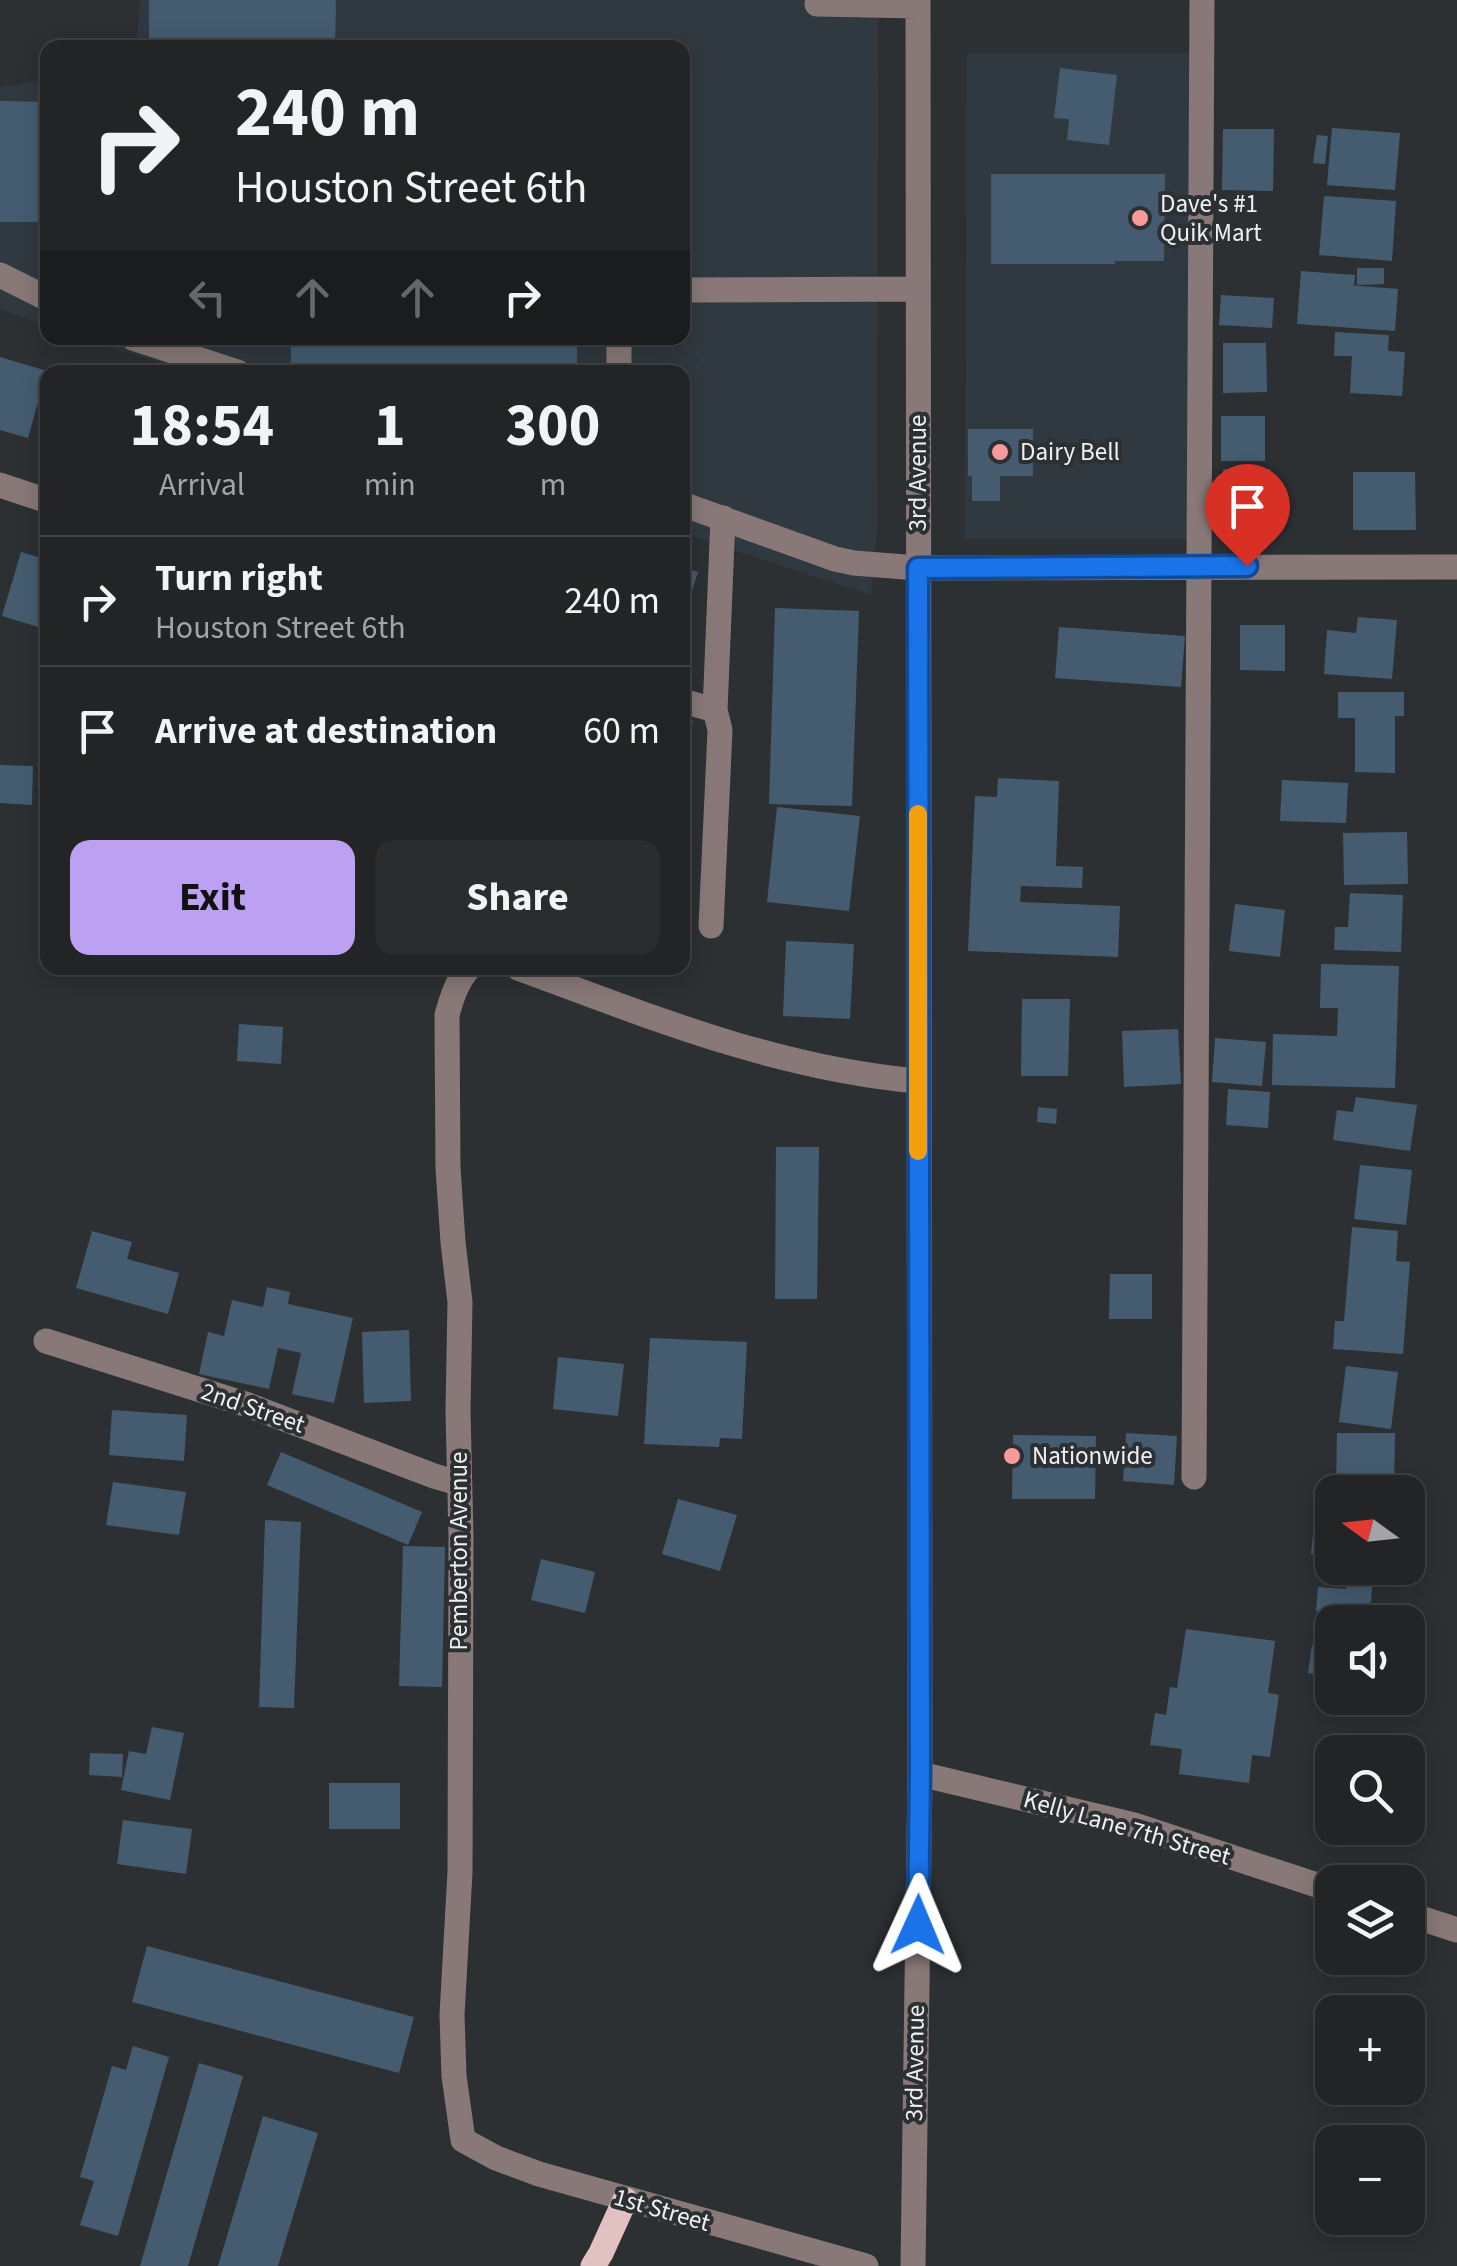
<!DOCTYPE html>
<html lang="en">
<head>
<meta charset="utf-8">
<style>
	body { margin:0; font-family:"Source Sans 3",sans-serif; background:#2a2c2e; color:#f1f3f6; height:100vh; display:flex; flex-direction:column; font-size:38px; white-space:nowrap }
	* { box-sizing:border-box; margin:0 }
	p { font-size:32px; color:#a2a4a7 }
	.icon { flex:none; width:55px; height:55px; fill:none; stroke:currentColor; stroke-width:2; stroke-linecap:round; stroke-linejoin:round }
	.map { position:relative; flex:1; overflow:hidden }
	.drawer { position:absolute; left:40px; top:365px; width:650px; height:610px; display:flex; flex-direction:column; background:#222426; border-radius:20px; box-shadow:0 5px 25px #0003,0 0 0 2px #3f4143 }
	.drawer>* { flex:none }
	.hud { position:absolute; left:40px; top:40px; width:650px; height:305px; border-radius:20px; box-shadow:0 5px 25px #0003,0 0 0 2px #3f4143; background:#222426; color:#f1f3f6; overflow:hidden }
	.needle { width:65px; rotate:285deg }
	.buttons { position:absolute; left:1315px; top:1475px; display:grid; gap:20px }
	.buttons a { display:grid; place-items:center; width:110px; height:110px; border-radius:20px; background:#222426; box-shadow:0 5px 25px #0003,0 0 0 2px #3f4143; font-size:50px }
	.pin { position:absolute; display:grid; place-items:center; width:85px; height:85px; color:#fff; margin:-102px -42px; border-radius:50% 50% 50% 0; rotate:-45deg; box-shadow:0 0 10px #0007 }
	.pin .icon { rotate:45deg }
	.me { position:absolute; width:110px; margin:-55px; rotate:1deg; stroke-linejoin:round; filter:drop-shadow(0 0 8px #0008) }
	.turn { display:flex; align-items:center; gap:35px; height:210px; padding:0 30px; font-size:45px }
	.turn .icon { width:130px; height:130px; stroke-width:2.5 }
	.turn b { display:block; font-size:70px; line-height:85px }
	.lanes { display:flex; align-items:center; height:95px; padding:0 30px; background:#0003; justify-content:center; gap:50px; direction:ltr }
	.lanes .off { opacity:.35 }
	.eta { display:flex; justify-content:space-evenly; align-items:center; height:170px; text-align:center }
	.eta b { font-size:60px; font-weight:700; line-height:70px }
	.cta { display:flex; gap:20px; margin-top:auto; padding:20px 30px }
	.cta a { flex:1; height:115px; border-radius:20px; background:#bca0f2; color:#111; font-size:40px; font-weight:700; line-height:115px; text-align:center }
	.cta a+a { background:#2a2c2e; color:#f1f3f6 }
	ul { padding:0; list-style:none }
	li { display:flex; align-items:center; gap:30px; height:130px; padding:0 30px; border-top:2px solid #3f4143 }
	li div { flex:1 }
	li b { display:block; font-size:38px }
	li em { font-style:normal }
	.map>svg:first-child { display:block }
	.built { fill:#313940 }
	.building { fill:#455c70 }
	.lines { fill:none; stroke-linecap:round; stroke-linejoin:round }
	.minor { stroke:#887978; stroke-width:25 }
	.major { stroke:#e2c2c0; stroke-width:25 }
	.route-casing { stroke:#114b97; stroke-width:25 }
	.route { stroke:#1a73e8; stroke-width:18 }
	.slow { stroke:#f59e0b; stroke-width:18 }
	.poi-dot { fill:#f59b99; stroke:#2d3033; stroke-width:4 }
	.labels { text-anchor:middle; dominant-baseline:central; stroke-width:8; stroke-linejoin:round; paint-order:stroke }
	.poi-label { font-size:25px; fill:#edeff1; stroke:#2d3033; text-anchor:start }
	.street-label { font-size:25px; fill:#edeff1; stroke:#2d3033 }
</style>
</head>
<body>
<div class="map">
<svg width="1457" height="2266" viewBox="0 0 1457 2266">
	<rect width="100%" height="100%" fill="#2d3033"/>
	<path class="built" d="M140 0H878L877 529 871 595 683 533 682 372H192L80 338H682V48L137 47Z
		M967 53H1191L1187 539H965Z
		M47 79V326L0 309V87Z"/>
	<path class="building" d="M149 0H336L335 48H149Z
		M1060 68 1117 75 1109 145 1067 140 1069 119 1054 118Z
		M0 101 48 102V222H0Z
		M1332 128 1400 133 1395 190 1327 185Z
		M1223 129H1274L1273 191 1222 190Z
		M1317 135 1328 136 1325 164 1313 163Z
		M991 174H1165L1164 261H1115V264H991Z
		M1324 196 1396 201 1392 261 1319 255Z
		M1357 268H1384V284L1357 285Z
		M1301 271 1355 275 1354 285H1348L1398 289 1395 331 1297 324Z
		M1221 295 1274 298 1272 328 1219 325Z
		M1335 332 1389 335 1388 351 1405 352 1402 396 1350 393 1352 356H1334Z
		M291 338H577V372H291Z
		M1223 343H1266L1267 392 1223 393Z
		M0 357 47 371 28 438 0 430Z
		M1221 416H1265V461H1221Z
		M968 429H1033V476H1000V501H972V476H968Z
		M1223 469H1271L1270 515 1222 514Z
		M1353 472H1415L1416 530H1353Z
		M21 552 48 560V630L2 616Z
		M682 568 698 572 683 620H682Z
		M775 608 859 611 852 806 769 804Z
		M1358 617 1397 620 1392 679 1324 674 1327 630 1356 633Z
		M1240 625H1285V671L1240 670Z
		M1059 627 1185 636 1181 687 1055 678Z
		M1338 692H1404V716H1395V773L1355 772V718H1338Z
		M682 718 693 721 684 754H682Z
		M0 765 33 766 32 805 0 803Z
		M998 778 1059 781 1056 866 1083 867 1082 888 1021 886 1020 902 1120 906 1118 957 968 951 975 796 997 797Z
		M1282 780 1348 783 1346 823 1280 821Z
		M777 807 860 816 849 911 767 902Z
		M1407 832 1408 884 1344 885 1343 833Z
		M1350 893 1403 895 1401 952 1334 950 1335 927H1348Z
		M1235 904 1285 910 1280 957 1229 951Z
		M786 941 854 944 850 1019 783 1016Z
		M1321 964 1399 966 1395 1088 1272 1085 1273 1034 1337 1036 1338 1008H1320Z
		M1022 999H1070L1068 1076H1021Z
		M239 1024 283 1027 281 1064 237 1061Z
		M1178 1029 1181 1084 1124 1087 1122 1031Z
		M1215 1038 1266 1042 1262 1086 1212 1082Z
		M1228 1089 1270 1092 1268 1128 1226 1125Z
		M1356 1097 1417 1105 1410 1151 1333 1140 1337 1110 1353 1112Z
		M1038 1107 1057 1109 1056 1124 1037 1122Z
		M776 1147H819L817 1299H775Z
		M1360 1165 1412 1170 1406 1225 1354 1219Z
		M1352 1227 1398 1231 1396 1261 1410 1262 1403 1354 1333 1349 1335 1321H1344Z
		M92 1231 132 1242 127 1259 179 1273 168 1314 76 1288Z
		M1110 1274H1152V1319H1109Z
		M267 1287 290 1292 288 1304 353 1318 334 1403 292 1394 301 1353 278 1348 269 1389 199 1374 208 1332 224 1336 232 1300 263 1307Z
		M409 1330 411 1401 364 1403 362 1332Z
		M650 1338 747 1342 742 1439 720 1438 719 1447 644 1444Z
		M558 1357 624 1364 618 1416 553 1409Z
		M1346 1366 1398 1372 1391 1429 1339 1422Z
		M112 1410 187 1415 184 1461 109 1455Z
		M1126 1433 1177 1436 1174 1485 1123 1481Z
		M1337 1433H1395L1394 1490 1336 1489Z
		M1013 1435 1096 1436 1095 1499H1012Z
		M281 1452 422 1512 408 1545 267 1485Z
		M113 1482 186 1492 179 1535 106 1525Z
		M1317 1493 1332 1495V1557L1311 1554Z
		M678 1499 737 1515 720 1571 662 1554Z
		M265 1520 301 1522 294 1708 259 1707Z
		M403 1546 445 1547 442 1687 399 1686Z
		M541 1559 595 1572 585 1613 531 1600Z
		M1348 1571 1373 1573 1370 1615 1316 1611 1318 1587 1346 1589Z
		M1186 1629 1275 1641 1268 1693 1279 1695 1270 1757 1252 1755 1249 1783 1179 1774 1182 1749 1150 1745 1155 1713 1166 1715 1170 1687 1177 1688Z
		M1312 1645 1332 1647V1677L1308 1673Z
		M152 1727 184 1733 170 1800 121 1790 129 1751 146 1754Z
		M90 1753 123 1754 122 1777 89 1775Z
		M329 1783H400V1829H329Z
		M123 1820 192 1829 186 1874 117 1864Z
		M147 1946 414 2017 399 2073 132 2002Z
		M133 2046 169 2057 118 2236 80 2225 94 2181 80 2177 112 2066 126 2070Z
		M199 2063 243 2076 188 2266H140Z
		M263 2116 318 2133 278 2266H218Z"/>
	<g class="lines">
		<path class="minor" d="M817 4 918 6
			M0 275 48 299
			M682 290 917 289
			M133 338 237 372
			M619 338V372
			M0 485 48 501
			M682 504 835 559 854 563 918 568 1457 567
			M682 701 715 710
			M711 926 720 730 715 710 723 518
			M469 968C457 981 452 997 447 1015L448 1168 453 1242 460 1302 458 1411 461 1537 460 1872 452 2015 454 2076 463 2140 496 2158 539 2174 866 2266
			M518 968C648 1016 778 1069 918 1081
			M46 1341 248 1405 434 1476 458 1483
			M1194 1477 1202 0
			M920 1774 1134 1825 1332 1890
			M1408 1914 1457 1930
			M913 2266 920 1774 918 0"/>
		<path class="major" d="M593 2266 601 2253 625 2200"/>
	</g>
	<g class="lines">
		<g class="route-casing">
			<path id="route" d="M918 1925 920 1774 918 568 1247 566"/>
		</g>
		<use href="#route" class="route"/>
		<path class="slow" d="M918 1151V814"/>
	</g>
	<g class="poi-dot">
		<circle cx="1140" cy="218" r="10"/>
		<circle cx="1000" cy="452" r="10"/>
		<circle cx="1012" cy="1456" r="10"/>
	</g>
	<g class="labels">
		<g class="poi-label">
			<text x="1160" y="204">Dave's #1<tspan x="1160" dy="29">Quik Mart</tspan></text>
			<text x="1020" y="452">Dairy Bell</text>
			<text x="1032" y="1456">Nationwide</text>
		</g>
		<g class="street-label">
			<text transform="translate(918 473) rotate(-90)">3rd Avenue</text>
			<text transform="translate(253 1408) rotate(19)">2nd Street</text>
			<text transform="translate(459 1551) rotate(-90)">Pemberton Avenue</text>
			<text transform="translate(1127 1828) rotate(16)">Kelly Lane 7th Street</text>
			<text transform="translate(915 2063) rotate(-89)">3rd Avenue</text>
			<text transform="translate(662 2210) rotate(16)">1st Street</text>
		</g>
	</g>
</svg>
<div class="buttons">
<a><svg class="needle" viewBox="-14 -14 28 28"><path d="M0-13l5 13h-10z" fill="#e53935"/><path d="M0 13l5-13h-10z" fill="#a2a4a7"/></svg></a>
<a><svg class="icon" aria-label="sound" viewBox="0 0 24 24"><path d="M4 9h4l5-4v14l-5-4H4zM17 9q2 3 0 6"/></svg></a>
<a><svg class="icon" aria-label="search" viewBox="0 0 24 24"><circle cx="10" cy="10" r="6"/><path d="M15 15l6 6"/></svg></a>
<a><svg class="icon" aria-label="layers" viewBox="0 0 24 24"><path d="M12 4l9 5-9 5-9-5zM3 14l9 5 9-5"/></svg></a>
<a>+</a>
<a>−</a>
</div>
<div class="pin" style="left:1247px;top:566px;background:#d93025"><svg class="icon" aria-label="arrive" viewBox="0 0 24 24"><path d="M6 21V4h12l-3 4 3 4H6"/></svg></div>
<svg class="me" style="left:918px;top:1925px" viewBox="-20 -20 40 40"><path d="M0-17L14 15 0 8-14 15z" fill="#1a73e8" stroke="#fff" stroke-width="4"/></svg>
<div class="hud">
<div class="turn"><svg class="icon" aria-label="right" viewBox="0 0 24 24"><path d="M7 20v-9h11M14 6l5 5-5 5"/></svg><div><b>240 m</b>Houston Street 6th</div></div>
<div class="lanes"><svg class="icon off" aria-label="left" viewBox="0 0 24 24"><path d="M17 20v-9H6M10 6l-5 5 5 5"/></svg><svg class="icon off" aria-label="ahead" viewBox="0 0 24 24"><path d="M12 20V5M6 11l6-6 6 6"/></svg><svg class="icon off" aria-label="ahead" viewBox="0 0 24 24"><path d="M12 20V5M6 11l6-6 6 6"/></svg><svg class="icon" aria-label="right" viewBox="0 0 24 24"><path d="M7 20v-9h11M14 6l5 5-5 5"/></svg></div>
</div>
<section class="drawer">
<div class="eta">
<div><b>18:54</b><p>Arrival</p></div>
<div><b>1</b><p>min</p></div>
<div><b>300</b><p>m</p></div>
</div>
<ul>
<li><svg class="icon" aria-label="right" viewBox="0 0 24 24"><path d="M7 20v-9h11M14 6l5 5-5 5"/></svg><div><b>Turn right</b><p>Houston Street 6th</p></div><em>240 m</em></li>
<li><svg class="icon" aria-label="arrive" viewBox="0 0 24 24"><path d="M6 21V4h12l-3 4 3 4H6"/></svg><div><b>Arrive at destination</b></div><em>60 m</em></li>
</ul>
<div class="cta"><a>Exit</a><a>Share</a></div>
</section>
</div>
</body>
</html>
